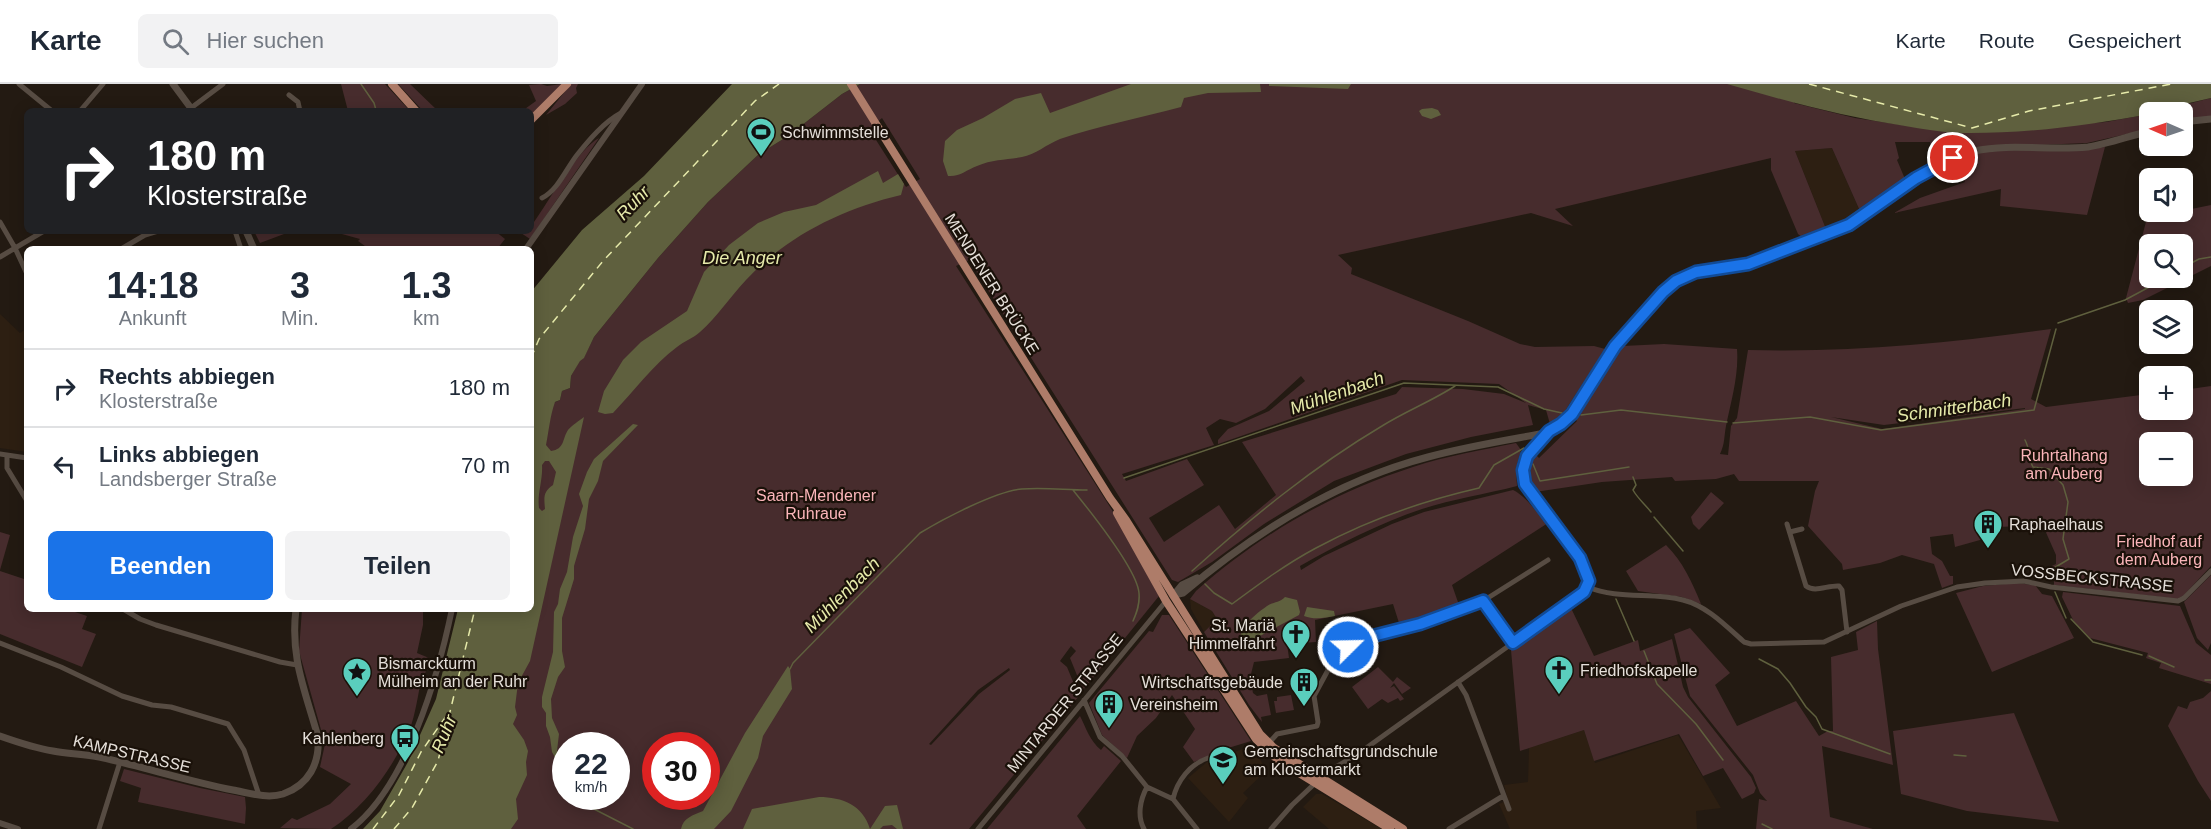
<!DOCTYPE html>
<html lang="de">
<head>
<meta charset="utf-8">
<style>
	body { margin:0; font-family:Arial,sans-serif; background:#f2f2f3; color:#1f2937; height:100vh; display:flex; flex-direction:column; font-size:22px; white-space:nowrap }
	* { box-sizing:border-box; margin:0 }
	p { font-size:20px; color:#747a83 }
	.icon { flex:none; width:33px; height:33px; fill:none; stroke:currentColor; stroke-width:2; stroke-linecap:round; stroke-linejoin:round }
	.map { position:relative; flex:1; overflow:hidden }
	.sheet { position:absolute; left:24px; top:162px; width:510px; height:366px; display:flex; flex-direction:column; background:#fff; border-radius:9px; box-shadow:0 3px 15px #0003 }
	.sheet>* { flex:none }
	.banner { position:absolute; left:24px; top:24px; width:510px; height:126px; border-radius:9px; box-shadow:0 3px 15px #0003; background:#202124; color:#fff; overflow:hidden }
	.needle { width:39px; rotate:272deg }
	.buttons { position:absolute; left:2139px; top:18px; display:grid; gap:12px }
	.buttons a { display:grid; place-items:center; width:54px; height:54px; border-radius:9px; background:#fff; box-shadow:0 3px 15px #0003; font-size:30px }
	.speed { position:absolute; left:552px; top:648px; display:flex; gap:12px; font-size:30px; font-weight:700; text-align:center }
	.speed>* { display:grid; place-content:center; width:78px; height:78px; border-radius:50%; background:#fff; box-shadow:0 3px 15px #0003; line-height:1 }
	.speed small { font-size:15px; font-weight:400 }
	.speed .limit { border:9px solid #d22; background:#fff; color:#111 }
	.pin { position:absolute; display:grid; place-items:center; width:51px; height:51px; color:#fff; margin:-26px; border:3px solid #fff; border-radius:50%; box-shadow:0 2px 6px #0007 }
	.me { position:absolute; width:66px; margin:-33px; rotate:67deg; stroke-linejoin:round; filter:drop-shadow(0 0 4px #0008) }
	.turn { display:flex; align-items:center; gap:21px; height:126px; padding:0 24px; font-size:27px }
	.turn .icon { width:78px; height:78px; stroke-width:2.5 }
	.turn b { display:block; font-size:42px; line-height:51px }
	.eta { display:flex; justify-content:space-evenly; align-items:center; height:102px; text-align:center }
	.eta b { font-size:36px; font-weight:700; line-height:42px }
	.cta { display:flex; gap:12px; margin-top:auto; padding:12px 24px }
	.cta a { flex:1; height:69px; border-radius:9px; background:#1a73e8; color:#fff; font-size:24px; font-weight:700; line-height:69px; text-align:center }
	.cta a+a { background:#f2f2f3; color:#1f2937 }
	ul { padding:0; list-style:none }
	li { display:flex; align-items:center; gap:18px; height:78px; padding:0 24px; border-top:2px solid #e0e1e3 }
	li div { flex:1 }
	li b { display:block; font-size:22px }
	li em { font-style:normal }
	header { display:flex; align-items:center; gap:36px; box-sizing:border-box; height:84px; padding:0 30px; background:#fff; border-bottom:2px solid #e0e1e3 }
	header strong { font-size:28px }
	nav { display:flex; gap:33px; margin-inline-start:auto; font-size:21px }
	.search { width:420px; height:54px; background:#f2f2f3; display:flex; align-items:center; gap:15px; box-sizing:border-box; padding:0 21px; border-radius:9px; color:#747a83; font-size:22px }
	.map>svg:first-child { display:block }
	.built { fill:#2d1f12 }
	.green { fill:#472c2d; fill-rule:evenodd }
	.water { fill:#5f603e; fill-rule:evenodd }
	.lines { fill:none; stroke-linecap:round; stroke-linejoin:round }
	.stream { stroke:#5f603e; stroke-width:1.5 }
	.ferry { stroke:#e6eaaa; stroke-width:1.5; stroke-dasharray:8 6; stroke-linecap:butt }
	.minor { stroke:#574c43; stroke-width:5 }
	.tertiary { stroke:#574c43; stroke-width:6 }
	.secondary { stroke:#574c43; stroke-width:7 }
	.primary { stroke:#ae7c69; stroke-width:8 }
	.route-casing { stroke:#114b97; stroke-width:15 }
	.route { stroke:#1a73e8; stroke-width:10 }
	.labels { text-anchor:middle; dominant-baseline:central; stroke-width:4.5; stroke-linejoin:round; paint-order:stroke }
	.poi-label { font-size:16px; fill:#e5dfd9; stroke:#1a1109; text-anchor:start }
	.street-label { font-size:16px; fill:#e5dfd9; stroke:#1a1109 }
	.park-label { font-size:16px; fill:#fcb6ba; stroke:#1a1109 }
	.water-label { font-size:18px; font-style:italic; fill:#e6eaaa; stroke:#1a1109 }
</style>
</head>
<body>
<header>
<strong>Karte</strong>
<div class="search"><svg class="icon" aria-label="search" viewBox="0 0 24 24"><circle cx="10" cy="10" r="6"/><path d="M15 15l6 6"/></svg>Hier suchen</div>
<nav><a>Karte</a><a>Route</a><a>Gespeichert</a></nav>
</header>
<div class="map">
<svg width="2211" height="745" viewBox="0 0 2211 745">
	<rect width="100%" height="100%" fill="#231a12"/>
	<path class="built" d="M1832 64 1860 127 1826 145 1795 67Z
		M0 230 20 249 27 244V368L0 364Z
		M1190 515 1212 527 1217 535 1204 548 1191 525Z
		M1584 646 1595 679 1678 651 1721 724 1696 727 1697 745H1510L1499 720 1508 716 1504 701 1528 698 1529 664Z
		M1251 662 1267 686 1243 709 1248 714 1229 738 1188 694 1207 678Z
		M1316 710H1322L1382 745H1329L1303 723Z"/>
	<path class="green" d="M341 0H385L410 27H348Z
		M398 0H410L438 27H423Z
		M541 0 547 2 562 0 544 21 531 30V27H522L536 17 529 1Z
		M571 0H578L576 4 577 9 565 20 546 31Z
		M860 0H1799L1794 19 1855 34 1957 49 2106 38 2149 30V45L2087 59 1986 63 1972 67 1971 62 1931 64 1930 58H1895L1899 74 1897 76 1905 95 1860 127 1832 64 1795 67 1826 145 1803 154 1798 150 1771 86V74L1555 125 1573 142 1531 129 1338 171 1352 184 1351 190 1468 237 1520 260 1535 263 1594 262 1605 265 1565 327 1550 340 1546 326 1528 321 1533 341 1471 353 1406 370 1334 397 1264 440 1212 478 1178 498 1172 496 969 176 956 182 1112 426 1159 512 1083 606 1070 574 1076 567 1071 562 1060 577 1067 583 1079 612 969 745H431L531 525V329L560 316 562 307 570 304 571 292 580 276 584 273 594 253 658 174 708 118 759 70 788 52 842 10ZM882 34 920 95 906 103 869 45ZM1301 292 1305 297 1269 327 1228 345 1218 356V360L1402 296 1499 300 1526 319 1504 310 1463 305 1402 303 1396 310 1242 358 1276 411 1235 445 1219 421 1164 458 1149 434 1204 401 1187 375 1126 397 1122 390 1214 361 1206 344 1220 335 1236 339 1265 325ZM1009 584 1010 586 979 610 931 661 929 660 978 606ZM566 662H616V712H566ZM656 662H706V712H656Z
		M2211 14V33L2183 36 2182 28H2156Z
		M599 54 530 155 518 147H531V136L534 138C549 117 578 65 599 54Z
		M2105 63 2087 131 2000 122 2001 105 1894 129 1920 114 1965 98 1956 82 1958 76C1986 60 2035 66 2066 66 2079 66 2092 64 2105 63Z
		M2211 121V182L2143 216 2128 219 2126 214 2147 134ZM2182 160V194H2150V160Z
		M254 147H292L260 159Z
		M331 147H495L505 155 497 165H369L358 157 360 155Z
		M2051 245 2031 315 2046 323 2149 310 2150 326H2182L2183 306 2211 302V482L2183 512 2177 515 2054 501V496L2034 493 2033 491 2056 480V471L2044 444 2030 442 1994 443 1993 457 1980 456 1955 463 1953 450 1930 453 1932 470 1942 477 1950 492H1953V500L1942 504 1934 480 1902 471 1880 479 1843 486 1842 480 1808 442 1815 407 1819 397H1739L1734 390 1716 395 1675 397 1672 393 1602 398 1535 408C1530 393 1528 384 1535 370L1539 374 1577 337 1576 336 1623 262 1664 260 1737 265C1739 291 1731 317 1726 342 1724 352 1725 360 1720 370L1728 371 1731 342 1737 334 1748 266C1850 269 1951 259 2051 245ZM2025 324V325L1882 345 1831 333 1884 341ZM2150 358H2182V392H2150Z
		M1516 359 1521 366 1516 385 1517 402C1486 410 1453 415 1422 425 1380 439 1339 460 1300 482L1301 486 1324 472 1392 440 1424 428 1513 406C1526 412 1536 429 1548 439L1452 501 1459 521 1400 542 1393 520 1315 536 1316 558 1287 560 1289 574 1254 578 1250 594 1253 609 1257 612 1267 610 1271 631 1261 633 1262 638 1249 621 1204 548 1217 535 1212 527 1190 515 1196 507C1259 451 1332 409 1413 383 1446 372 1482 366 1516 359Z
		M1711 408 1724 419 1699 446 1693 440 1691 433Z
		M0 448 10 451 0 486Z
		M1666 461C1683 478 1692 498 1701 520L1682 513 1638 507 1626 487Z
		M0 487 27 496V525H66L87 532 82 545 96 550 82 583 0 550Z
		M2211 491V559L2208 566 2197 554 2184 518Z
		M2016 499 2035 501 2042 510 2052 512 2074 554 1992 588 1956 509 1983 502Z
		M2063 508 2180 522 2196 559 2211 571V600L2159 584 2161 579 2146 574 2148 569 2090 554 2074 538 2062 513Z
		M1571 524 1594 572 1638 556 1640 567 1672 555 1683 603 1688 613 1751 693 1756 704 1754 709 1742 715 1723 684 1703 692 1679 650 1594 677 1584 646 1520 667 1511 566Z
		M302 525H423V541L417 569 429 574 425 590 422 592C418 609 416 630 409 647 393 684 365 723 331 745L280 744 292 734 297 736 330 720 351 700 320 683 325 660 299 567Z
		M1162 531H1169L1251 657 1225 665 1194 678 1183 663 1195 645 1172 611 1156 634 1137 652 1127 674 1102 651 1089 619 1149 547 1153 548Z
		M1877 537 1878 565 1893 681 1822 662 1830 733 1873 745H1756L1759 715 1767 717 1760 709 1753 691 1690 612 1674 550 1690 544 1730 589 1715 601 1737 642 1796 617 1819 652 1828 647H1833L1831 573 1858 566 1856 548Z
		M1378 583 1393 598 1397 593 1411 604 1402 610 1394 599 1390 604 1394 602 1404 615 1400 617 1398 614 1388 619 1382 615 1368 625 1352 603Z
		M2211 607V717L2198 697 2168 642 2178 622 2187 625 2190 618 2203 614Z
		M1291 611 1294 626 1276 629 1274 617H1277V613Z
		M2014 629 2059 738 1967 727 1901 710 1893 647Z
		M1080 632C1086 644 1090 657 1101 666L1104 662 1121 677 1077 732 1086 745H987Z
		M124 685 200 704 245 713 246 724 245 740 138 718 141 704 120 697Z"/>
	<path class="water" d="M732 0H860L842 10 788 52 759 70 708 118 658 174 594 253 584 274 580 277 571 292 570 304 562 307 560 316 555 318C550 332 549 346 546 361L551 367C565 365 562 355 568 346 572 341 579 337 584 333L530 577 518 599 515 623 517 631 513 640 524 656 528 667 526 678 527 691 516 715 518 735 511 745H363L380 727 408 678 436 615 458 525H531V208L582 146 644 92ZM545 377H549L556 388 553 401C543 408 544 413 545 425L542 427 539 424C537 410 543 396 542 381Z
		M1131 0H1260L1261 8 1208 9 1184 14 1181 23C1140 34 1099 42 1060 55 1047 60 1035 71 1022 73 1007 76 993 75 977 82 966 86 960 93 948 92L943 77 945 57 957 46 983 34 1015 15 1041 9 1050 29Z
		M1269 0H1351L1348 5 1269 2Z
		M1727 0H2211V14L2150 28 2149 30C2087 42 2022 50 1959 49 1941 48 1922 45 1905 42 1844 33 1786 17 1727 0Z
		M1432 24 1438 26 1441 31 1431 35 1422 32 1419 27 1422 25Z
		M878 87 883 99 898 90 904 100 901 111C842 125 787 152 746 196 730 213 717 233 700 248 694 254 684 257 677 263 653 281 634 307 613 329L605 330 598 328 604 307 623 276 641 258 687 227 704 188 729 161 758 139 784 128 816 121Z
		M633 340 638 341 603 377 598 397 589 415 585 445 574 482V495L562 534V567L565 583 558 593 551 615 552 634 559 650 557 667 564 677 565 697 562 694 561 684 552 668 550 653 546 642V629L542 623V613L553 568 554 528 558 520 560 505 567 488 573 453 583 422 579 410 587 388 594 375Z
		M1285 513 1297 516 1300 528 1299 531 1247 559 1240 556C1240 542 1257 529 1267 522 1273 518 1279 519 1285 513Z
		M1307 523 1334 527 1335 532C1325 534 1314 536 1304 532Z
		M788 582 790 585 792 605 763 652 758 674 731 727 714 745H681C683 734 693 731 703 727L745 649Z
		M819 713C842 713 863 721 870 745H743L752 725Z
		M897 721 903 745H897L892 741 883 742 880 745H870L885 722Z"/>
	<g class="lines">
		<path class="stream" d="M361 0 374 19 376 26
			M1874 121 1893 107
			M1857 132 1868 125
			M1835 144 1843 140
			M2182 184 2199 175 2211 173
			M2058 239 2125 216 2166 194
			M1581 331 1621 326 1727 338
			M1733 339 1810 333 1881 346 2034 326 2056 245
			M2025 356C2030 365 2028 374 2033 383L2049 385 2063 401 2068 418 2063 455 2069 475 2049 487V490
			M1533 380 1540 397 1629 383
			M1633 393 1636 401 1633 406C1638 415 1645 420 1651 428
			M1124 394 1404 299 1498 303 1544 325 1562 329
			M1073 406C1090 427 1137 485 1139 509 1140 520 1137 528 1133 537
			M1654 433 1683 467
			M1192 487C1251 434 1313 383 1382 342 1406 327 1432 317 1455 302
			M1205 500 1214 509 1232 520C1259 500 1286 480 1316 464 1368 436 1422 417 1479 404L1494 381 1524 364
			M2055 508 2066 534
			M1616 515 1634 557
			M2071 535 2093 558 2142 571
			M1644 567 1657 600 1696 640 1723 676
			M2149 572 2174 583
			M1759 575 1778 585 1790 599 1806 623 1816 633 1822 645 1890 670
			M790 585 793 579 920 449C943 435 996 407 1022 405 1043 403 1066 406 1087 406
			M2205 596H2211
			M1954 671 1966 672
			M592 724 633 745
			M1762 740 1772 745"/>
		<path class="ferry" d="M1809 0 1972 44 2029 27 2171 0
			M531 274 539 255 603 177 755 17 779 0
			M373 745 399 711 421 668 449 628
			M394 745 412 724 438 677 475 525"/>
		<path class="minor" d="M19 0 52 27
			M289 11 298 18 300 27
			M80 27 103 0
			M187 27 223 0
			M542 114C558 106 566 85 577 71 589 56 604 38 621 29
			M0 138 15 164 27 190
			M235 147 241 165
			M121 165 145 151 158 147
			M0 173 44 147
			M0 370 27 374
			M7 371V384L27 417
			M1787 440 1806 502C1815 509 1828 501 1839 502L1842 506 1847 548
			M1790 448 1802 445
			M1588 503C1618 516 1652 508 1683 516 1707 522 1726 542 1744 558L1751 560 1824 558 1901 522 1957 503 1985 499 2024 497 2051 503 2178 517 2184 514 2211 487
			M123 525 140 535 156 541 280 578 297 581
			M0 559 61 583 122 612 152 621 171 623 228 640 244 666 259 711
			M1513 559 1483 517 1548 476
			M1458 598 1466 611 1509 725
			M1084 616 1100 653 1122 672 1147 703 1173 715 1197 745
			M1267 661 1277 650 1317 642 1318 638 1314 612 1334 575 1340 570 1357 558 1369 553 1420 540 1483 517
			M1173 715C1177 697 1190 680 1208 674
			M99 745 120 678
			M978 745 1166 517
			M1144 745C1137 732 1140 716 1147 703
			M1271 745 1292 721 1327 688 1355 672 1584 508 1589 497 1580 474 1531 409C1513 382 1530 368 1548 348
			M1449 745 1503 712"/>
		<path class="tertiary" d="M526 165 642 0
			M0 739 18 745
			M351 745C407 702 438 592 452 525"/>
		<path class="secondary" d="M173 0 193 27
			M2182 38 2211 35
			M246 147 254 165
			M1174 511 1183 509C1255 448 1336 397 1428 373 1465 363 1502 357 1540 350 1575 340 1586 305 1604 277 1618 255 1656 209 1677 196 1699 183 1723 186 1747 180 1777 172 1822 155 1849 141 1892 118 1925 78 1974 67 2011 59 2050 67 2088 63 2108 60 2129 52 2150 47
			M1173 512 1182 501 1197 494
			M0 652C17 658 35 664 53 667 68 670 84 670 99 673 144 683 188 697 233 706 249 709 267 715 283 710 309 701 320 679 318 653 305 606 290 574 296 525"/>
		<path class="primary" d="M392 0 416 27
			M851 0 1110 414 1126 436 1260 650 1274 664 1403 745
			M531 36 567 0
			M1117 429 1166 517 1256 655 1278 676 1390 745"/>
	</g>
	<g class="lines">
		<g class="route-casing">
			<path id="route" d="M1348 563 1369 553 1420 540 1483 517 1513 559 1584 508 1589 497 1580 474 1525 400 1523 386 1527 372 1549 347 1561 340 1572 330 1615 262 1663 208 1676 197 1696 188 1748 180 1849 141 1916 94 1953 74"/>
		</g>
		<use href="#route" class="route"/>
	</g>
	<defs>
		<g id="stadium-pin" transform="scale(1.5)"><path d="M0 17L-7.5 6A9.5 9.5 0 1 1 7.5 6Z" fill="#5acebd" stroke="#1a1109"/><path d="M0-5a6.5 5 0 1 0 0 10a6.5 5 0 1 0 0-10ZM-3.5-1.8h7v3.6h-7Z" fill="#111"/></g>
		<g id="building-pin" transform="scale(1.5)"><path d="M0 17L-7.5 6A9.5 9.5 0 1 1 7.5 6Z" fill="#5acebd" stroke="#1a1109"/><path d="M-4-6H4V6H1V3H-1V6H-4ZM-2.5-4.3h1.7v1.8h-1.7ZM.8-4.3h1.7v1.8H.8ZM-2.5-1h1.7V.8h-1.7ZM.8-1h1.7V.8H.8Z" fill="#111"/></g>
		<g id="church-pin" transform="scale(1.5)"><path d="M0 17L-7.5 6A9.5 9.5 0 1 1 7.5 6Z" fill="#5acebd" stroke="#1a1109"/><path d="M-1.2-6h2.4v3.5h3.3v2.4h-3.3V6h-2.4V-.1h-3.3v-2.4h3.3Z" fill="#111"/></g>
		<g id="sight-pin" transform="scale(1.5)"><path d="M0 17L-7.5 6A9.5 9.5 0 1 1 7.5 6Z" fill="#5acebd" stroke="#1a1109"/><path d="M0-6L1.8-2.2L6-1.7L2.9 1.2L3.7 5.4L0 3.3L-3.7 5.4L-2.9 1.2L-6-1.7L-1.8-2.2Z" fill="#111"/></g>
		<g id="bus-pin" transform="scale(1.5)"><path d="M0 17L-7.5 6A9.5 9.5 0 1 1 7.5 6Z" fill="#5acebd" stroke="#1a1109"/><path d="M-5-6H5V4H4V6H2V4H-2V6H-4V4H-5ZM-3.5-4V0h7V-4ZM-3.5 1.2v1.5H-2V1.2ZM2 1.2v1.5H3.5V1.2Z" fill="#111"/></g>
		<g id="school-pin" transform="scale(1.5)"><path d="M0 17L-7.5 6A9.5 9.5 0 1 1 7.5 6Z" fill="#5acebd" stroke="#1a1109"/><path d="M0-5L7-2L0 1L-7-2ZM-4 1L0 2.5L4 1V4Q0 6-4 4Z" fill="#111"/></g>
	</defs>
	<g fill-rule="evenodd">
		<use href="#stadium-pin" x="761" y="48"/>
		<use href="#building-pin" x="1988" y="440"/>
		<use href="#church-pin" x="1296" y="550"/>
		<use href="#church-pin" x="1559" y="586"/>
		<use href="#sight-pin" x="357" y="588"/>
		<use href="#building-pin" x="1304" y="598"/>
		<use href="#building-pin" x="1109" y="620"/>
		<use href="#bus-pin" x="405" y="654"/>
		<use href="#school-pin" x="1223" y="676"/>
	</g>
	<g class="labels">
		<g class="poi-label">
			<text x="782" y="48">Schwimmstelle</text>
			<text x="2009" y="440">Raphaelhaus</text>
			<text x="1275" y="541" text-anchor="end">St. Mariä<tspan x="1275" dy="18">Himmelfahrt</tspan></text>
			<text x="378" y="579">Bismarckturm<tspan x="378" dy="18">Mülheim an der Ruhr</tspan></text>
			<text x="1580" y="586">Friedhofskapelle</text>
			<text x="1283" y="598" text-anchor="end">Wirtschaftsgebäude</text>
			<text x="1130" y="620">Vereinsheim</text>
			<text x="384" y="654" text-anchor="end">Kahlenberg</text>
			<text x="1244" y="667">Gemeinschaftsgrundschule<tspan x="1244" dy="18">am Klostermarkt</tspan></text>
		</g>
		<g class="street-label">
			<text transform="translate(992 200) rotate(58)">MENDENER BRÜCKE</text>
			<text transform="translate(2092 494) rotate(6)">VOSSBECKSTRASSE</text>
			<text transform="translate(1065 619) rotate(-51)">MINTARDER STRASSE</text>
			<text transform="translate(132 670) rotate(13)">KAMPSTRASSE</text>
		</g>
		<g class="park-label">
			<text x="2064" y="371">Ruhrtalhang<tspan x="2064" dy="18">am Auberg</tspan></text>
			<text x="816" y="411">Saarn-Mendener<tspan x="816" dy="18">Ruhraue</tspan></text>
			<text x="2159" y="457">Friedhof auf<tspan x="2159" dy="18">dem Auberg</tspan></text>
		</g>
		<g class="water-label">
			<text transform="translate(633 119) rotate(-46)">Ruhr</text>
			<text x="742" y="174">Die Anger</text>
			<text transform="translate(1337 309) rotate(-19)">Mühlenbach</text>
			<text transform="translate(1954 324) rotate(-8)">Schmitterbach</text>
			<text transform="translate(842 511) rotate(-45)">Mühlenbach</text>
			<text transform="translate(444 650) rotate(-68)">Ruhr</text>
		</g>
	</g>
</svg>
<div class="buttons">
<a><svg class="needle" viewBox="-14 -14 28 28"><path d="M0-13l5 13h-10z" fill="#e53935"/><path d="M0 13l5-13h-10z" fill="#747a83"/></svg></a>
<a><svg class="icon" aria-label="sound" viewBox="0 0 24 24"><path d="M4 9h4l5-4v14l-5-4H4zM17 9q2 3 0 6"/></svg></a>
<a><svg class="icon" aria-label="search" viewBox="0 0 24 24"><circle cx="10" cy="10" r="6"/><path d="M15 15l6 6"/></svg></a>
<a><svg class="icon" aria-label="layers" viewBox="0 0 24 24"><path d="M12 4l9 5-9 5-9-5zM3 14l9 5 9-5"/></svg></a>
<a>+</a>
<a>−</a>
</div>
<div class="speed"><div>22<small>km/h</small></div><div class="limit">30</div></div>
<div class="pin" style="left:1953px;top:74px;background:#d93025"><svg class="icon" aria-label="arrive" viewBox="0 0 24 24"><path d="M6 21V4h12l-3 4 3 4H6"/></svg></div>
<svg class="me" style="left:1348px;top:563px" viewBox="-20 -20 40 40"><circle r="17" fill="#1a73e8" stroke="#fff" stroke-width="3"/><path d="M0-11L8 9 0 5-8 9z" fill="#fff"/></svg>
<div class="banner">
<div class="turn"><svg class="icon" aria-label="right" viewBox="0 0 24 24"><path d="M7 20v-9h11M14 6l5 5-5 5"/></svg><div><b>180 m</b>Klosterstraße</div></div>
</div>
<section class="sheet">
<div class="eta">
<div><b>14:18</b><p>Ankunft</p></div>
<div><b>3</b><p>Min.</p></div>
<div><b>1.3</b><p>km</p></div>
</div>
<ul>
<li><svg class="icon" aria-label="right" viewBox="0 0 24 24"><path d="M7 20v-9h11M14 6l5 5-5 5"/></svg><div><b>Rechts abbiegen</b><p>Klosterstraße</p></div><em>180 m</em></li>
<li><svg class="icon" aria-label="left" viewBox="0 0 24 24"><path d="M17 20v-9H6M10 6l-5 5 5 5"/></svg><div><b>Links abbiegen</b><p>Landsberger Straße</p></div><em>70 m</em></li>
</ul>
<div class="cta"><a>Beenden</a><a>Teilen</a></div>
</section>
</div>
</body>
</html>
